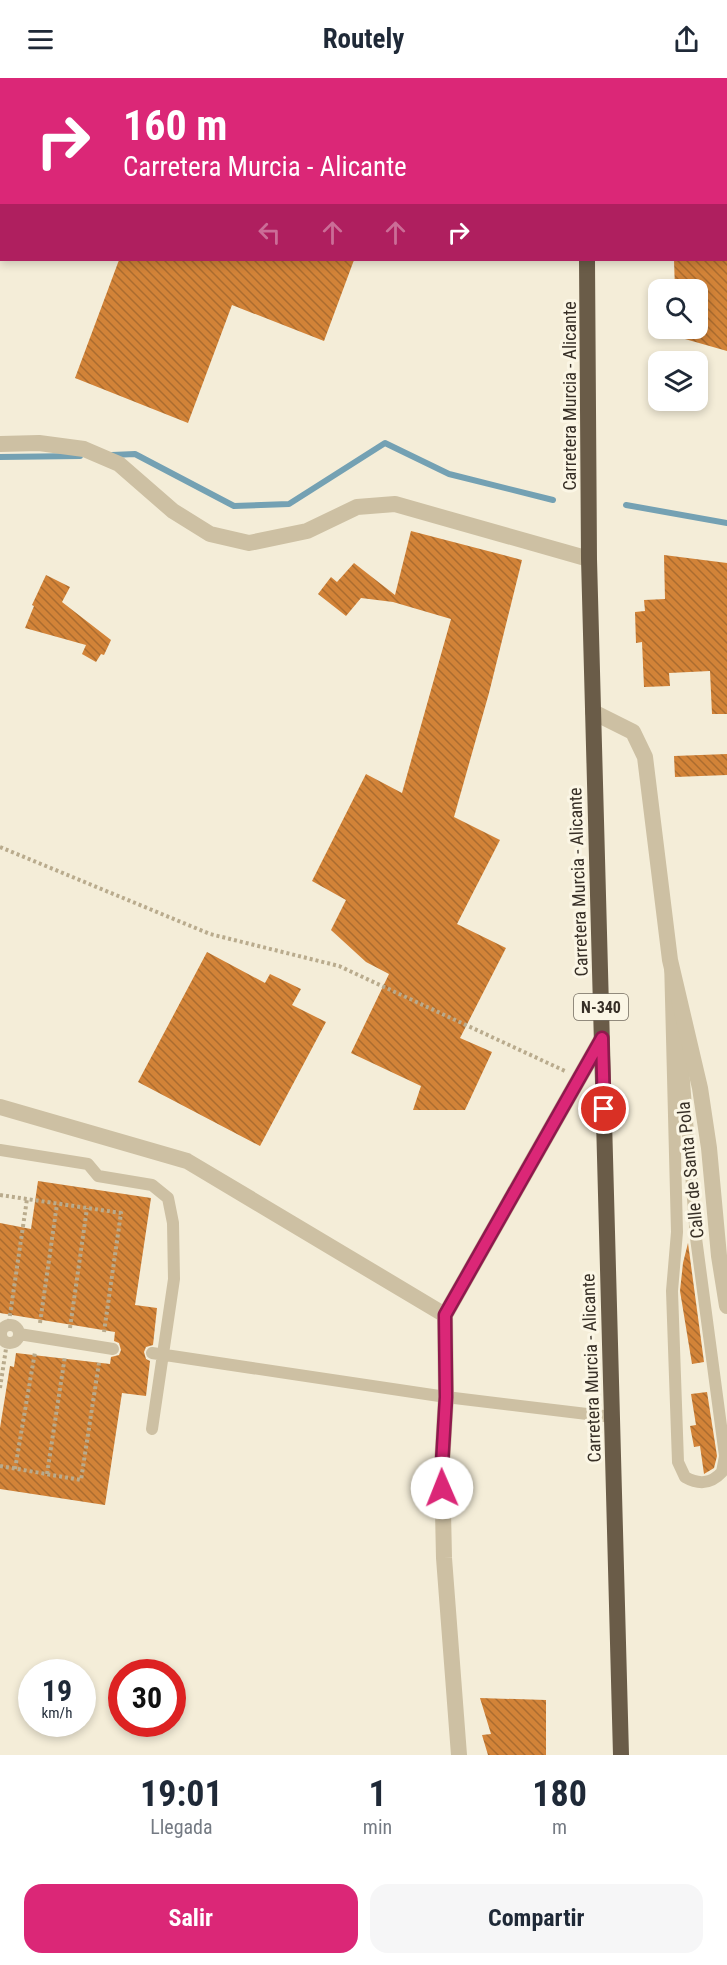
<!DOCTYPE html>
<html lang="es">
<head>
<meta charset="utf-8">
<style>
	body { margin:0; font-family:"Roboto Condensed",sans-serif; background:#f6f6f7; color:#1f2937; height:100vh; display:flex; flex-direction:column; font-size:22px; white-space:nowrap }
	* { box-sizing:border-box; margin:0 }
	p { font-size:20px; color:#747a83 }
	.icon { flex:none; width:33px; height:33px; fill:none; stroke:currentColor; stroke-width:2; stroke-linecap:round; stroke-linejoin:round }
	.map { position:relative; height:1677px; overflow:hidden }
	.sheet { display:flex; flex-direction:column; background:#fff; flex:1 }
	.sheet>* { flex:none }
	.guide { position:absolute; left:0px; top:0px; width:728px; height:183px; box-shadow:0 3px 9px #0003; background:#db2777; color:#fff; overflow:hidden }
	.fabs { position:absolute; left:648px; top:201px; display:grid; gap:12px }
	.fabs a { display:grid; place-items:center; width:60px; height:60px; border-radius:12px; background:#fff; box-shadow:0 3px 9px #0003; font-size:30px }
	.speed { position:absolute; left:18px; top:1581px; display:flex; gap:12px; font-size:30px; font-weight:700; text-align:center }
	.speed>* { display:grid; place-content:center; width:78px; height:78px; border-radius:50%; background:#fff; box-shadow:0 3px 9px #0003; line-height:1 }
	.speed small { font-size:15px; font-weight:400 }
	.speed .limit { border:9px solid #d22; background:#fff; color:#111 }
	.pin { position:absolute; display:grid; place-items:center; width:51px; height:51px; color:#fff; margin:-26px; border:3px solid #fff; border-radius:50%; box-shadow:0 2px 6px #0007 }
	.me { position:absolute; width:66px; margin:-33px; rotate:359deg; stroke-linejoin:round; filter:drop-shadow(0 0 4px #0008) }
	.turn { display:flex; align-items:center; gap:21px; height:126px; padding:0 24px; font-size:27px }
	.turn .icon { width:78px; height:78px; stroke-width:2.5 }
	.turn b { display:block; font-size:42px; line-height:51px }
	.lanes { display:flex; align-items:center; height:57px; padding:0 24px; background:#0003; justify-content:center; gap:30px; direction:ltr }
	.lanes .off { opacity:.35 }
	.eta { display:flex; justify-content:space-evenly; align-items:center; height:102px; text-align:center }
	.eta b { font-size:36px; font-weight:700; line-height:42px }
	.primary-button { display:flex; gap:12px; margin-top:auto; padding:12px 24px }
	.primary-button a { flex:1; height:69px; border-radius:18px; background:#db2777; color:#fff; font-size:24px; font-weight:700; line-height:69px; text-align:center }
	.primary-button a+a { background:#f6f6f7; color:#1f2937 }
	header { display:flex; justify-content:space-between; align-items:center; height:78px; padding:0 24px; background:#fff; font-size:27px; font-weight:700 }
	.map>svg:first-child { display:block }
	.lines { fill:none; stroke-linecap:round; stroke-linejoin:round }
	.stream { stroke:#74a1b3; stroke-width:6 }
	.building { fill:url(#building-back-hatch) }
	.path { stroke:#b9ab8d; stroke-width:4; stroke-dasharray:3 3; stroke-linecap:butt }
	.service { stroke:#cdc0a3; stroke-width:12 }
	.minor { stroke:#cdc0a3; stroke-width:16 }
	.trunk { stroke:#6a5c48; stroke-width:16 }
	.route-casing { stroke:#8e194d; stroke-width:15 }
	.route { stroke:#db2777; stroke-width:10 }
	.labels { text-anchor:middle; dominant-baseline:central; stroke-width:6; stroke-linejoin:round; paint-order:stroke }
	.shield { fill:#fbf6e5; stroke:#726b5f; stroke-width:1.5 }
	.shield-label { font-size:16px; font-weight:bold; fill:#372f26 }
	.street-label { font-size:18px; fill:#372f26; stroke:#fbf6e5 }
</style>
</head>
<body>
<header><svg class="icon" aria-label="menu" viewBox="0 0 24 24"><path d="M4 6h16M4 12h16M4 18h16"/></svg>Routely<svg class="icon" aria-label="share" viewBox="0 0 24 24"><path d="M12 15V3M7 8l5-5 5 5M5 13v7h14v-7"/></svg></header>
<div class="map">
<svg width="727" height="1677" viewBox="0 0 727 1677">
	<defs>
		<pattern id="building-back-hatch" width="6" height="6" patternUnits="userSpaceOnUse" patternTransform="scale(1.5)"><rect width="6" height="6" fill="#d28338"/><path d="M-1 5l2 2M0 0l6 6M5-1l2 2" fill="none" stroke="#ab6c2f"/></pattern>
	</defs>
	<rect width="100%" height="100%" fill="#f4edd8"/>
	<g class="lines">
		<path class="stream" d="M112 377 135 376 234 428 289 426 385 365 449 396 553 422
			M0 379 80 378
			M626 427 727 445"/>
	</g>
	<path class="building" d="M119 182H354L324 263 232 227 188 345 75 300Z
		M674 182H727V273L664 255V250H698V212H675Z
		M411 453 522 482 489 615 454 739 500 762 457 846 506 870 460 960 492 974 465 1032H413L421 1008 351 975 389 896 366 884 331 852 346 822 312 803 366 696 402 715 451 541 393 524 361 520 346 538 318 516 331 499 337 504 354 485 395 517Z
		M664 477 727 485V636H712L710 593 669 595 670 608 644 609 642 564 636 565 635 534 645 533 644 522 665 521Z
		M46 497 70 509 62 524 111 562 104 577 101 576 96 584 82 576 86 567 25 550 34 528 32 527Z
		M727 676V697L675 699 674 678Z
		M207 874 265 905 270 896 301 911 292 927 326 944 260 1068 138 1004Z
		M38 1103 151 1120 135 1227 157 1230 153 1267 146 1269 144 1274 146 1281 150 1283 146 1318 122 1315 105 1427 0 1411V1350L10 1288 14 1289 16 1275 110 1286 111 1279 119 1277 121 1272 119 1265 114 1263 115 1254 0 1235V1145L31 1151Z
		M688 1165 704 1284 692 1286 680 1213 683 1185Z
		M707 1314 717 1378 714 1390 704 1396 700 1368 694 1369 690 1348 696 1347 691 1316Z
		M480 1620 546 1622V1677H488L482 1657 491 1656Z"/>
	<g class="lines">
		<path class="path" d="M0 769 210 856 339 888 565 993
			M0 1117 121 1135 104 1254
			M9 1244 27 1121
			M40 1245 57 1126
			M70 1250 87 1130
			M0 1310 7 1264
			M0 1388 81 1402 99 1285
			M15 1391 35 1274
			M47 1396 65 1278"/>
		<path class="service" d="M670 882 683 990 696 1160 725 1378 722 1394C711 1406 699 1407 685 1399L678 1384 672 1213 677 1154Z
			M0 1072 88 1086 98 1098 152 1107 168 1120 173 1145 174 1201 152 1351
			M1 1256a9 9 0 1 1 18 0a9 9 0 1 1-18 0Z
			M19 1256 113 1271
			M152 1275 446 1319 612 1339"/>
		<path class="minor" d="M547 0 548 2
			M649 0 657 2
			M726 32 727 33
			M0 366 39 365 84 371 119 386 173 433 210 456 249 465 307 453 357 429 395 426 589 481
			M593 634 633 654 645 679 670 882 700 1010 709 1070 719 1178 727 1228
			M0 1029 187 1083 445 1237 602 960
			M445 1237 446 1319 442 1386 444 1480 459 1677"/>
		<path class="trunk" d="M585 0V2
			M587 182 589 481 621 1677"/>
	</g>
	<g class="lines">
		<g class="route-casing">
			<path id="route" d="M442 1410V1386L446 1319 445 1237 602 960 604 1031"/>
		</g>
		<use href="#route" class="route"/>
	</g>
	<g class="labels">
		<rect class="shield" x="574" y="916" width="54" height="26" rx="4.5"/>
		<g class="shield-label">
			<text x="601" y="929">N-340</text>
		</g>
		<g class="street-label">
			<text transform="translate(569 318) rotate(-90)">Carretera Murcia - Alicante</text>
			<text transform="translate(578 804) rotate(-92)">Carretera Murcia - Alicante</text>
			<text transform="translate(690 1092) rotate(-96)">Calle de Santa Pola</text>
			<text transform="translate(591 1290) rotate(-92)">Carretera Murcia - Alicante</text>
		</g>
	</g>
</svg>
<div class="fabs">
<a><svg class="icon" aria-label="search" viewBox="0 0 24 24"><circle cx="10" cy="10" r="6"/><path d="M15 15l6 6"/></svg></a>
<a><svg class="icon" aria-label="layers" viewBox="0 0 24 24"><path d="M12 4l9 5-9 5-9-5zM3 14l9 5 9-5"/></svg></a>
</div>
<div class="speed"><div>19<small>km/h</small></div><div class="limit">30</div></div>
<div class="pin" style="left:604px;top:1031px;background:#d93025"><svg class="icon" aria-label="arrive" viewBox="0 0 24 24"><path d="M6 21V4h12l-3 4 3 4H6"/></svg></div>
<svg class="me" style="left:442px;top:1410px" viewBox="-20 -20 40 40"><circle r="19" fill="#fff"/><path d="M0-13L10 11 0 6-10 11z" fill="#db2777"/></svg>
<div class="guide">
<div class="turn"><svg class="icon" aria-label="right" viewBox="0 0 24 24"><path d="M7 20v-9h11M14 6l5 5-5 5"/></svg><div><b>160 m</b>Carretera Murcia - Alicante</div></div>
<div class="lanes"><svg class="icon off" aria-label="left" viewBox="0 0 24 24"><path d="M17 20v-9H6M10 6l-5 5 5 5"/></svg><svg class="icon off" aria-label="ahead" viewBox="0 0 24 24"><path d="M12 20V5M6 11l6-6 6 6"/></svg><svg class="icon off" aria-label="ahead" viewBox="0 0 24 24"><path d="M12 20V5M6 11l6-6 6 6"/></svg><svg class="icon" aria-label="right" viewBox="0 0 24 24"><path d="M7 20v-9h11M14 6l5 5-5 5"/></svg></div>
</div>
</div>
<section class="sheet">
<div class="eta">
<div><b>19:01</b><p>Llegada</p></div>
<div><b>1</b><p>min</p></div>
<div><b>180</b><p>m</p></div>
</div>
<div class="primary-button"><a>Salir</a><a>Compartir</a></div>
</section>
</body>
</html>
